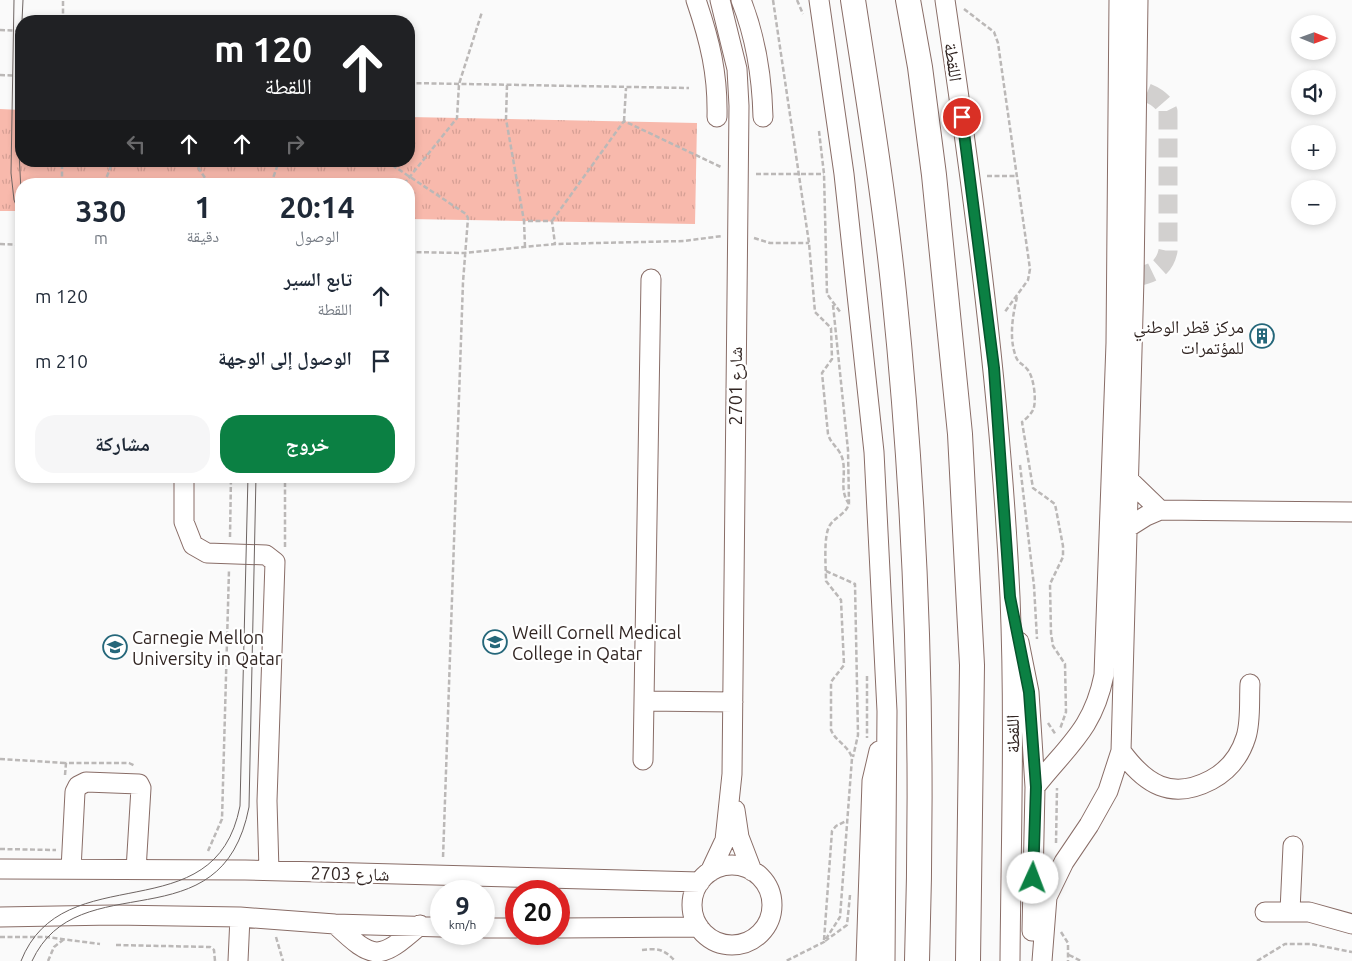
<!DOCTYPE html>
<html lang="ar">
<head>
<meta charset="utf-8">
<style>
	body { margin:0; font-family:Ubuntu,"Noto Naskh Arabic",sans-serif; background:#f6f6f7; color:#1f2937; direction:rtl; height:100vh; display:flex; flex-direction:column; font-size:19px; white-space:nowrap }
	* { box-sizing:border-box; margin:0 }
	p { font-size:16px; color:#747a83 }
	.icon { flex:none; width:28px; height:28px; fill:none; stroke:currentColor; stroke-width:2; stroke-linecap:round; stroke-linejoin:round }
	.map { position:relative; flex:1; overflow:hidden; direction:ltr }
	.panel { position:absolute; left:15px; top:178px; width:400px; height:305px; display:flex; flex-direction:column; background:#fff; border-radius:20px; box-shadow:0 2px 8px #0003; direction:rtl }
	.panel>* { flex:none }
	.hud { position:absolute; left:15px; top:15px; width:400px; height:152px; border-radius:20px; box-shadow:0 2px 8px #0003; direction:rtl; background:#202124; color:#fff; overflow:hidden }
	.needle { width:32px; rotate:91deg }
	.tools { position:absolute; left:1291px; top:15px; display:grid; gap:10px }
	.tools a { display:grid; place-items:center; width:45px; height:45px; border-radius:50%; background:#fff; box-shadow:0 2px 8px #0003; font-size:25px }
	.speed { position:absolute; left:430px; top:880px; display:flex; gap:10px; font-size:25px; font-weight:700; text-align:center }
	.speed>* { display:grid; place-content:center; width:65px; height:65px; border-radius:50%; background:#fff; box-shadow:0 2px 8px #0003; line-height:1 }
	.speed small { font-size:12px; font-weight:400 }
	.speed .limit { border:8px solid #d22; background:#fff; color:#111 }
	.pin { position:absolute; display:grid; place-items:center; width:42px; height:42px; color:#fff; margin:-21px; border:2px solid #fff; border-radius:50%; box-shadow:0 1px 5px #0007 }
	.me { position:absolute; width:55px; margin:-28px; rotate:2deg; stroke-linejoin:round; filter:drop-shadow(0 0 4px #0008) }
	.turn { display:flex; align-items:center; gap:18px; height:105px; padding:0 20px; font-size:22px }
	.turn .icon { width:65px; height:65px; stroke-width:2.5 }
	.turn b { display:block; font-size:35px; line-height:42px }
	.lanes { display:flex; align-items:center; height:48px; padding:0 20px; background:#0003; justify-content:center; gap:25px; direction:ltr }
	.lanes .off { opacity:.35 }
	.eta { display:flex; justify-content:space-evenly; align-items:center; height:85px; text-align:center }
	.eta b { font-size:30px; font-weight:700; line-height:35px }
	.primary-button { display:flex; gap:10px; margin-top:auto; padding:10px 20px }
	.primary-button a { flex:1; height:58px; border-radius:20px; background:#0b8043; color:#fff; font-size:20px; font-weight:700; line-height:58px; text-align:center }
	.primary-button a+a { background:#f6f6f7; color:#1f2937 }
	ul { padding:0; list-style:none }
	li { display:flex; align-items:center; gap:15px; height:65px; padding:0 20px }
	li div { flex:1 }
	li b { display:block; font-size:19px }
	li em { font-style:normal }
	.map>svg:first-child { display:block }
	.park { fill:url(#park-tufts) }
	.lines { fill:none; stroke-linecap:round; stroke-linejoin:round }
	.minor-tunnel { stroke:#d2d0cf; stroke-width:19; stroke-dasharray:19 9; stroke-linecap:butt }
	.minor-casing { stroke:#896d67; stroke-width:21 }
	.major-casing { stroke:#896d67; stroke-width:26 }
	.path { stroke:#bbb8b7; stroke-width:2.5; stroke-dasharray:5 2.5; stroke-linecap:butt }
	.minor { stroke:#fff; stroke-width:19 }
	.major { stroke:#fff; stroke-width:24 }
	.tram { stroke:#6d6462; stroke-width:1 }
	.route-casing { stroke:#07532c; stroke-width:12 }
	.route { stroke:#0b8043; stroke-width:9 }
	.labels { text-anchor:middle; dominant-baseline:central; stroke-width:4.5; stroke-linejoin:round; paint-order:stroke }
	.street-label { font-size:18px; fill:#322623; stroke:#fff }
	.poi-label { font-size:18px; fill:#322623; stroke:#fff; text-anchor:start }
</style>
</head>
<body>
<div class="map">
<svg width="1352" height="961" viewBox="0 0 1352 961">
	<defs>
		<pattern id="park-tufts" width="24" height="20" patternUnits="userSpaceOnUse" patternTransform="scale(1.25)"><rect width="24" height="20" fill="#f8b9ac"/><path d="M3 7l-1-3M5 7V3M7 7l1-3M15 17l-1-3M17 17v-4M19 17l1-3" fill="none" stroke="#d59f94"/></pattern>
	</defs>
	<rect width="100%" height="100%" fill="#fafafa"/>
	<path class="park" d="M0 109 21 110V161H409V117L697 123 695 224 409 219V184H21V211H0Z"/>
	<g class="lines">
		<path class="minor-tunnel" d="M1134 278C1152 273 1164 270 1168 251V111C1161 97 1151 94 1137 89"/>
		<g class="minor-casing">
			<path id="minor" d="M696 0C710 41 718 74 717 117
				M741 0C756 38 762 77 763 117
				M819 0 844 174 874 452 887 711 885 961
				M945 0C974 198 1001 397 1010 597 1015 719 1011 840 1010 961
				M651 279 644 701 733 702
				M184 476V522L193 545 207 553 266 555 275 562 267 801 269 871
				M1130 481 1160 510
				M1127 528 1146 516 1160 510 1352 512
				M1019 642 1029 692 1035 787 1032 931
				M1121 751C1145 784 1171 801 1211 780 1228 771 1240 756 1246 737 1251 721 1249 701 1250 684
				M643 760 644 701
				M1035 787C1067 746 1093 730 1104 675L1116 343 1119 0
				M735 810 739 837 752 871
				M692 905a40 40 0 1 1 80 0a40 40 0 1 1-80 0Z
				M0 869 245 870 700 882
				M71 869 75 792 78 786 86 782 139 784 141 788 136 870
				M710 872 725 840 732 774 739 106 737 69 720 0
				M1290 911 1293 846
				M1265 912H1309L1352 924
				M0 917 113 915 240 917 335 924 441 927
				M335 924C374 961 379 961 420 925
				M484 928H516
				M559 928 699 927
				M238 961 240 917
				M866 961 872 781 879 751
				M1042 961 1047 897 1064 862 1089 825 1108 791 1121 751 1134 278 1138 0"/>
		</g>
		<g class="major-casing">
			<path id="major" d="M853 0C868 97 884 195 894 293 917 515 924 738 917 961
				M908 0 920 67 934 175 960 434 972 665 968 961"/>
		</g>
		<path class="path" d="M773 0 809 243 815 312 831 328 832 359 822 373 828 434C831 445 841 449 843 461 846 477 839 490 849 504 845 515 836 516 830 525 823 535 826 568 826 581L841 600 844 665 831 682V730C836 742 848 745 852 758L840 917 824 942 786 961
			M797 0 803 14
			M964 9 994 32 998 43 1030 269 1028 280 1004 313
			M63 21V0
			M0 30 21 31
			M0 75 21 76
			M409 83 689 88
			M507 85 506 119 524 221
			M624 121 626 88
			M819 131 824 174 827 294 841 313
			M194 161 209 184
			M386 161 466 214 468 218 463 282 443 858
			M756 174H824
			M987 176H1017
			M62 184V161
			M104 184 113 161
			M271 184 279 161
			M404 184 457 118 459 84 482 12
			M552 221 624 121 721 167
			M754 238 770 243H809
			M0 244 21 245
			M525 247 524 221H552L555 244
			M409 252 464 253 555 244 684 241 722 236
			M1017 297C1013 314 1009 336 1015 354 1017 363 1022 363 1027 369 1034 376 1037 402 1033 410 1031 414 1026 419 1022 422L1033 488 1055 504 1063 546V557L1050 584 1051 633 1053 646 1065 664 1066 712 1060 729
			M833 305 848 450 849 503
			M1020 465 1034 586 1037 639
			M230 537 231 476
			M285 547V476
			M826 571 855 584 858 735 853 757
			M867 676V738
			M1048 723 1056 735
			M0 759 66 763
			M65 775 66 763H129L135 766
			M1056 843 1057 788
			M0 849 56 850
			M208 851 222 819 229 570
			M1061 932 1068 943V961
			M0 937H46L100 944
			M276 937 283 961
			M824 940 832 831 836 826 848 820
			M825 941 847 925 850 895
			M116 945 210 947 214 950 215 961
			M642 950C658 948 664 949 675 961
			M1069 955 1081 961
			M48 961 54 947 63 940
			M1257 961 1285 944H1311L1352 952"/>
		<use href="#minor" class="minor"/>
		<use href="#major" class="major"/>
		<path class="tram" d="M14 0 11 173 14 200 21 217
			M22 21 23 0
			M21 51 19 152 21 191
			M21 961C63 854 215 935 240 806L248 476
			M32 961C78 861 222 948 249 807L256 476"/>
	</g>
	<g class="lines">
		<g class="route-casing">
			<path id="route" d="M962 117 994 368 1010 597 1029 692 1036 787 1033 878"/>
		</g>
		<use href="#route" class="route"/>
	</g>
	<defs>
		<g id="building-ring" transform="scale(1.25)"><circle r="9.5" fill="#fff" stroke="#25677a" stroke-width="1.5"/><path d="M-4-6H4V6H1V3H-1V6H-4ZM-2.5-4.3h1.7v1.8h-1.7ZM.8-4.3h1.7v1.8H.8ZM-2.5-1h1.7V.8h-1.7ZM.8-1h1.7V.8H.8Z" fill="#25677a"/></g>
		<g id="university-ring" transform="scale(1.25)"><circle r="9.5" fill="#fff" stroke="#25677a" stroke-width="1.5"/><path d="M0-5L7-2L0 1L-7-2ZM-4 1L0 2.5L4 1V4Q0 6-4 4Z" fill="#25677a"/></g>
	</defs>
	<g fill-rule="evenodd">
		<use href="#building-ring" x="1262" y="336"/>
		<use href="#university-ring" x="495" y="642"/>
		<use href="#university-ring" x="115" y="647"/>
	</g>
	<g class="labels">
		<g class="street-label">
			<text transform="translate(954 62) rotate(82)">اللقطة</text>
			<text transform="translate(735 386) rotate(-90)">شارع 2701</text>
			<text transform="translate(1012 734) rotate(-91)">اللقطة</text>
			<text transform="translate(350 873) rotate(1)">شارع 2703</text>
		</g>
		<g class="poi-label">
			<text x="1244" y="326" text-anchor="end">مركز قطر الوطني<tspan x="1244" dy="21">للمؤتمرات</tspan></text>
			<text x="512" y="632">Weill Cornell Medical<tspan x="512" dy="21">College in Qatar</tspan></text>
			<text x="132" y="637">Carnegie Mellon<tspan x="132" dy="21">University in Qatar</tspan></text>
		</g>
	</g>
</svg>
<div class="tools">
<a><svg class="needle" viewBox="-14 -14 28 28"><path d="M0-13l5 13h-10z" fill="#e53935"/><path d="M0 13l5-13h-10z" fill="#747a83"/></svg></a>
<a><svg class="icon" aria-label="sound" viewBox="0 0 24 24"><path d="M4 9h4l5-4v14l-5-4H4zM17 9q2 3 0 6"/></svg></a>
<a>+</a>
<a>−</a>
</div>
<div class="speed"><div>9<small>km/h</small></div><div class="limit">20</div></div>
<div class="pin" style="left:962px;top:117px;background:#d93025"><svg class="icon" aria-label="arrive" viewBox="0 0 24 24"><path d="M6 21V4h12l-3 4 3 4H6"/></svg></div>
<svg class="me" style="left:1033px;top:878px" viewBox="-20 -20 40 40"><circle r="19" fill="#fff"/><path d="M0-13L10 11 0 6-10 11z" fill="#0b8043"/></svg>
<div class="hud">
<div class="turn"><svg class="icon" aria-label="ahead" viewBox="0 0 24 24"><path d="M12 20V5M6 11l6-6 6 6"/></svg><div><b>120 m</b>اللقطة</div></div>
<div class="lanes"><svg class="icon off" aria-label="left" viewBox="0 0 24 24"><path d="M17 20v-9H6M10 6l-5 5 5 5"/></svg><svg class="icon" aria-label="ahead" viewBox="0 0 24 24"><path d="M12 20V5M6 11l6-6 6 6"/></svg><svg class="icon" aria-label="ahead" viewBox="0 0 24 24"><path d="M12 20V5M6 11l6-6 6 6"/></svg><svg class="icon off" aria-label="right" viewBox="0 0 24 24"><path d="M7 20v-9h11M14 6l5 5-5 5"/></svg></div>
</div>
<section class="panel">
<div class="eta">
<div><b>20:14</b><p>الوصول</p></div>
<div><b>1</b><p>دقيقة</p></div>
<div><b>330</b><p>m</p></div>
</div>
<ul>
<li><svg class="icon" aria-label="ahead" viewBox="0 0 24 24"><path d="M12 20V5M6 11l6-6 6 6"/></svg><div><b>تابع السير</b><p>اللقطة</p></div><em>120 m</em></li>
<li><svg class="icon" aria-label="arrive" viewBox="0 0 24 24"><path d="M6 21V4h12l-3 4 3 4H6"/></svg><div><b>الوصول إلى الوجهة</b></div><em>210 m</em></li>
</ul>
<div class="primary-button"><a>خروج</a><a>مشاركة</a></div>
</section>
</div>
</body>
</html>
